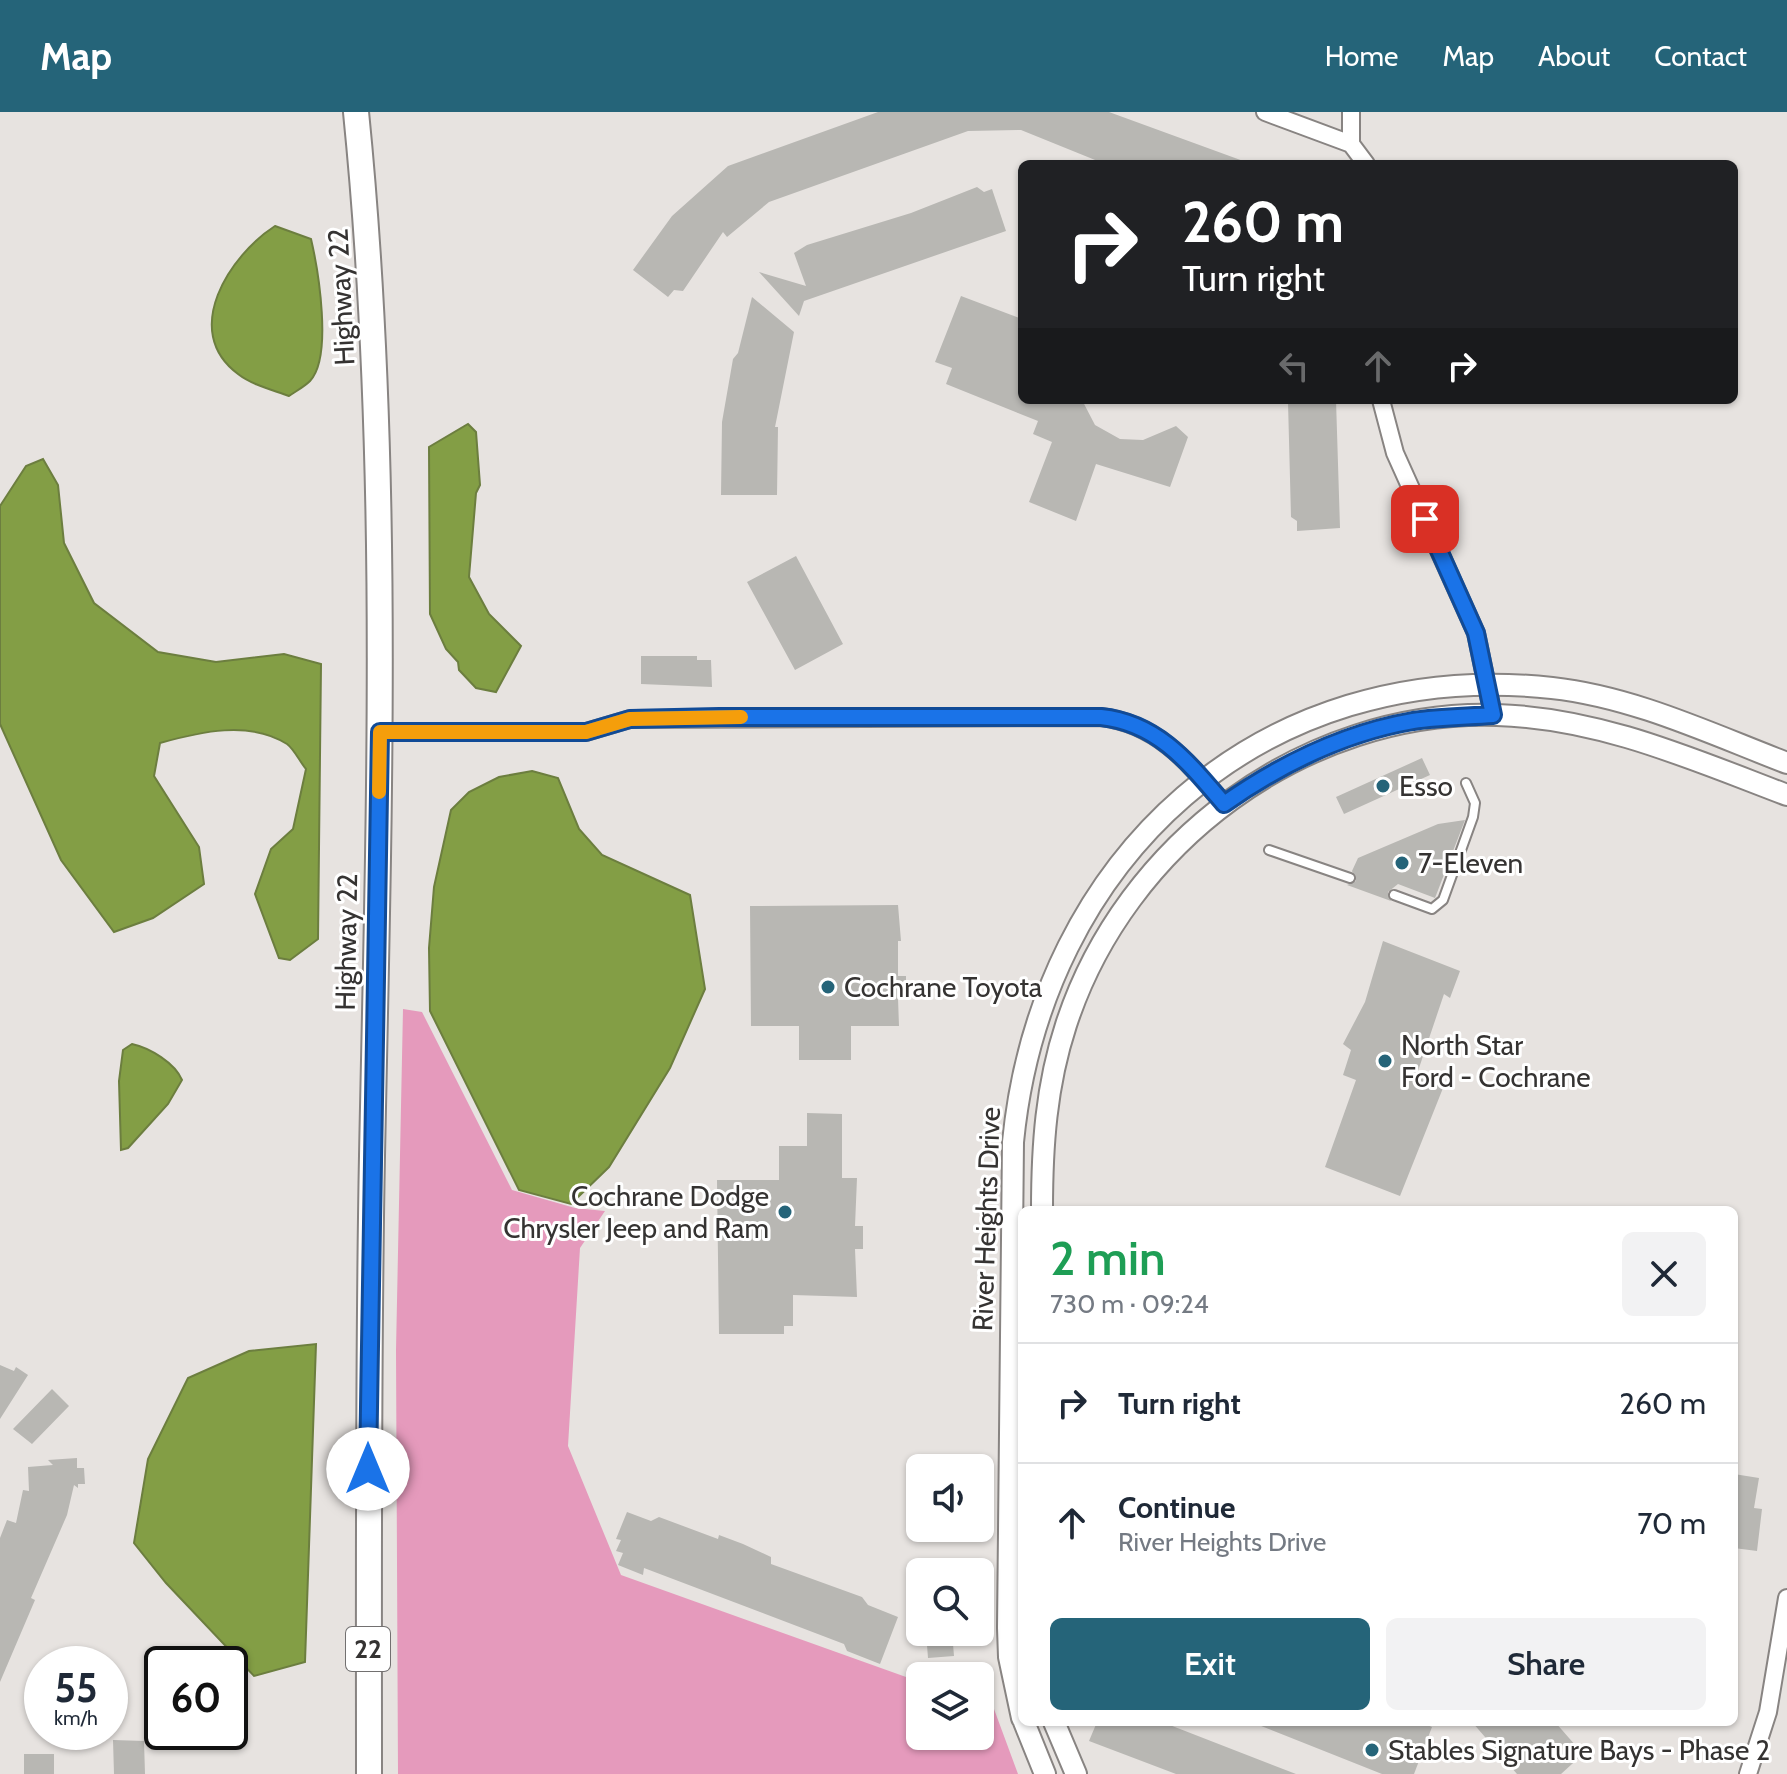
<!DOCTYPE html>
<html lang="en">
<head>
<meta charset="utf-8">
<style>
	body { margin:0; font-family:Cabin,sans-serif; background:#f2f2f3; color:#1f2937; height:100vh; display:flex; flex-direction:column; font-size:30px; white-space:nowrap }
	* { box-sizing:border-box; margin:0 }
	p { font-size:26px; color:#747a83 }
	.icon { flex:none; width:44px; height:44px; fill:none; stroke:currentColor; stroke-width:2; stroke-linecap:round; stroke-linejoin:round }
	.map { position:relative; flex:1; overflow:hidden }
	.side { position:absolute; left:1018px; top:1094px; width:720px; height:520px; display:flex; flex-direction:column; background:#fff; border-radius:12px; box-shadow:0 2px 6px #0004 }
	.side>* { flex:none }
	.top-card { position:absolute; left:1018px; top:48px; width:720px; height:244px; border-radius:12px; box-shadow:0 2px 6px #0004; background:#202124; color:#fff; overflow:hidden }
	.controls { position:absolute; left:906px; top:1342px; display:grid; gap:16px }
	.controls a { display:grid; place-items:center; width:88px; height:88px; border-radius:12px; background:#fff; box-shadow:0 2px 6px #0004; font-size:40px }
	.speed { position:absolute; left:24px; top:1534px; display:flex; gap:16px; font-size:40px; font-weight:700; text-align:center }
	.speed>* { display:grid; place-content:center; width:104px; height:104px; border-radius:50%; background:#fff; box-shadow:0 2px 6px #0004; line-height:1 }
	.speed small { font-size:20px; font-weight:400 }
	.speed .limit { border:4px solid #111; border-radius:12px; background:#fff; color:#111 }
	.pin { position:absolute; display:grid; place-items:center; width:68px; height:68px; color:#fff; margin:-34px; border-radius:16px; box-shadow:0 4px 12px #0006 }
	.me { position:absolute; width:88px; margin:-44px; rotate:0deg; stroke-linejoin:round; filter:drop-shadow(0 0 6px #0008) }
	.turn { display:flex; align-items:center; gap:28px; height:168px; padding:0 32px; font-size:36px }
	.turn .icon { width:104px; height:104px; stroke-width:2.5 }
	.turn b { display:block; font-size:56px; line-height:68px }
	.lanes { display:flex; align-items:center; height:76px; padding:0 32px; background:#0003; justify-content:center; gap:40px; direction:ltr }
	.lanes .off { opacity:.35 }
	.round { display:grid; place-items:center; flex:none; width:84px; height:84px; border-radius:12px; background:#f2f2f3 }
	.overview { display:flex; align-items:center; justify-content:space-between; height:136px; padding:0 32px }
	h1 { font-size:48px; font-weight:600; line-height:60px; color:#1e9e55 }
	.cta { display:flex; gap:16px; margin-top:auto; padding:16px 32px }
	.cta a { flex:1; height:92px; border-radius:12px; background:#256479; color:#fff; font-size:32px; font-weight:600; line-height:92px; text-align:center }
	.cta a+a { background:#f2f2f3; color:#1f2937 }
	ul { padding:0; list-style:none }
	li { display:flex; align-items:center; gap:24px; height:120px; padding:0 32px; border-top:2px solid #e0e1e3 }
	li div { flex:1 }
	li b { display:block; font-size:30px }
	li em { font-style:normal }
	header { display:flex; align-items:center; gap:48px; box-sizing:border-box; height:112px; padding:0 40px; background:#256479; color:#fff }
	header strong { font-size:38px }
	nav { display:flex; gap:44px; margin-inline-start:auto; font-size:28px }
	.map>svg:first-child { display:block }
	.green { fill:#e59abc }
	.water { fill:#839e45; stroke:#6c7e3f; stroke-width:2 }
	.building { fill:#b8b7b3 }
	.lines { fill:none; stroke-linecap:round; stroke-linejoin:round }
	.service-casing { stroke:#888482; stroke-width:12 }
	.minor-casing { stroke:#888482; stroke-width:20 }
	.tertiary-casing { stroke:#888482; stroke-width:24 }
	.primary-casing { stroke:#888482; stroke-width:28 }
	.service { stroke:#fff; stroke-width:8 }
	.minor { stroke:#fff; stroke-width:16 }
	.tertiary { stroke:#fff; stroke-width:20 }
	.primary { stroke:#fff; stroke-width:24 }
	.route-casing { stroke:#114b97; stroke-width:20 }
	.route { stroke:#1a73e8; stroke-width:14 }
	.slow { stroke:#f59e0b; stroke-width:14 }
	.poi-dot { fill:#256479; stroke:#fff; stroke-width:3 }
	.labels { text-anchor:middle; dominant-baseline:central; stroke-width:6; stroke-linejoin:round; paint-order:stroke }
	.shield { fill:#fff; stroke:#727070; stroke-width:2 }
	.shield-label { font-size:26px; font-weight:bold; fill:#353332 }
	.street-label { font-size:28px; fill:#353332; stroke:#fff }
	.poi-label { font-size:28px; fill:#353332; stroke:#fff; text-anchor:start }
</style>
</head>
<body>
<header>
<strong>Map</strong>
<nav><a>Home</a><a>Map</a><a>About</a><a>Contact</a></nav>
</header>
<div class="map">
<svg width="1787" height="1662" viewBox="0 0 1787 1662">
	<rect width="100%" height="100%" fill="#e7e3e0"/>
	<path class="green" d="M403 897 422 900 512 1078 575 1096 605 1099 580 1136 568 1334 621 1463 920 1570V1624H980V1592L994 1597 1018 1662H398L396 1238Z"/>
	<path class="water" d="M275 114 311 127C318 157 333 245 310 269 304 275 296 279 289 284 273 278 252 273 238 262 180 219 230 143 275 114Z
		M468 312 476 320 480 373 476 381 469 465 489 502 521 534 496 580 476 576 459 558 458 550 446 537 430 502 429 335Z
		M43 347 58 373 64 431 94 491 158 540 216 550 284 542 321 552 318 827 290 848 279 846 255 782 271 737 293 717 306 657C300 650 294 637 287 632 250 608 199 620 160 631L154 664 199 735 204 772 153 806 114 820 61 748 0 612V394L26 354Z
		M532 659 558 666 579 717 602 743 690 783 705 877 670 956 609 1055 571 1092 519 1078 430 899 429 836 434 775 451 698 469 680 499 665Z
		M132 932C150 936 175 951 182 968L168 992 128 1036 121 1038 119 969 123 938Z
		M316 1232 305 1550 254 1564 166 1471 134 1431 148 1347 188 1266 249 1239Z"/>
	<path class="building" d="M878 0H1109L1246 50 1105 52 1021 18 968 19 769 90 727 125 723 120 683 179 674 178 668 185 633 158 672 104 728 54Z
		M977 75 984 80 992 77 1006 119 804 189 799 204 759 160 806 174 794 141 807 133 911 101Z
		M961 184 1022 207V288H1082L1095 313 1120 327 1143 328 1176 314 1188 325 1170 375 1096 352 1076 409 1029 390 1052 330 1033 322 1038 309 946 272 952 256 935 250Z
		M752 185 794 220 775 315H778L777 383H721L722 310 733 247 738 241Z
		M1292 288H1336L1340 416 1297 419V409L1291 405 1288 290Z
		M796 444 843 532 795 558 747 470Z
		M641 544H697V548H711L712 575 641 572Z
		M1422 646 1430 663 1344 702 1336 685Z
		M1465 708 1435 786 1398 772 1388 780 1391 789 1347 773 1356 769 1352 759 1358 746 1438 712Z
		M898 793 901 829H898V864H906V886H898L899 914H851V948H799V914H751L750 794Z
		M1383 829 1460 859 1450 886 1444 882 1418 959 1445 971 1400 1084 1325 1055 1356 968 1343 963 1351 938 1343 932 1365 890Z
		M807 1001 842 1002V1066H857L855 1114H863V1137H855L857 1185 793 1183V1214H784V1222H719L717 1068H779V1034H807Z
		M0 1253 14 1259 16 1255 28 1263 0 1307Z
		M52 1277 69 1294 32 1332 13 1317Z
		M77 1346V1356H84L85 1372H78V1376L74 1373 67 1403 31 1486 35 1488 0 1570V1426L7 1408 16 1411 23 1378 29 1379 28 1355 53 1353 48 1348Z
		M1734 1362 1759 1366 1754 1396 1762 1397 1757 1439 1734 1436Z
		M627 1400 651 1409 659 1405 718 1427 719 1423 743 1432 771 1445V1452L862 1485 868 1493 898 1505 880 1552 847 1539 844 1532 644 1456 643 1463 618 1453 623 1441 616 1439 621 1428 616 1427Z
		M926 1520H952L954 1544 928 1546Z
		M1097 1610H1162L1296 1662H1176L1089 1629Z
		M1251 1610H1420L1432 1615 1414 1662H1382Z
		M1472 1610H1555L1583 1642 1561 1662H1517Z
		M113 1628 144 1629 145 1662H114Z
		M24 1642H54V1662H24Z"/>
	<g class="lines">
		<g class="service-casing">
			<path id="service" d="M381 620H586
				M1269 738 1350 766
				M1394 783 1432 797 1443 788 1473 705 1475 691 1466 671"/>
		</g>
		<g class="minor-casing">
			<path id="minor" d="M1265 0 1351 32 1366 52
				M1351 32V0
				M1381 288 1395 341 1476 521 1493 603
				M586 620 630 607 1101 605C1158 612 1189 651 1224 692
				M1748 1662 1768 1600 1787 1486"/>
		</g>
		<g class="tertiary-casing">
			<path id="tertiary" d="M1042 1098C1042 1034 1046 974 1066 913 1125 731 1305 597 1497 603 1600 606 1692 647 1787 683
				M1022 1606 1009 1545 1008 1516 1013 1030C1041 746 1261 544 1552 576 1634 585 1711 622 1787 651
				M1024 1610 1045 1662
				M1054 1610 1076 1662"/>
		</g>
		<g class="primary-casing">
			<path id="primary" d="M356 0C391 347 379 695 372 1044 368 1250 369 1456 369 1662"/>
		</g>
		<use href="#service" class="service"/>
		<use href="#minor" class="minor"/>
		<use href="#tertiary" class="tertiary"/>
		<use href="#primary" class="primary"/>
	</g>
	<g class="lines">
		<g class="route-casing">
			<path id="route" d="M368 1357 380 620H586L630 607 719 605H1101C1158 611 1189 651 1224 692 1281 652 1343 621 1413 609 1440 605 1466 605 1493 603L1476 521 1425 407"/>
		</g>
		<use href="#route" class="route"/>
		<path class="slow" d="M379 680 380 620H586L630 607 741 605"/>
	</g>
	<g class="poi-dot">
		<circle cx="1383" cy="674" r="8"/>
		<circle cx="1402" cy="751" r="8"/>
		<circle cx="828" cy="875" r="8"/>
		<circle cx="1385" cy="949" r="8"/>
		<circle cx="785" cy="1100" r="8"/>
		<circle cx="1372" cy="1638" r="8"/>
	</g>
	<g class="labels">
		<rect class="shield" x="346" y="1515" width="44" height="44" rx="6"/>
		<g class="shield-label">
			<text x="368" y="1537">22</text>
		</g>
		<g class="street-label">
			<text transform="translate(341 185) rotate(-93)">Highway 22</text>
			<text transform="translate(346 830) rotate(-89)">Highway 22</text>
			<text transform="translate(986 1107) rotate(-88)">River Heights Drive</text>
		</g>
		<g class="poi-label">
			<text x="1399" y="674">Esso</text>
			<text x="1418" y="751">7-Eleven</text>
			<text x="844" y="875">Cochrane Toyota</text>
			<text x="1401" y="933">North Star<tspan x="1401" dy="32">Ford - Cochrane</tspan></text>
			<text x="769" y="1084" text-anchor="end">Cochrane Dodge<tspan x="769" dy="32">Chrysler Jeep and Ram</tspan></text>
			<text x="1388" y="1638">Stables Signature Bays - Phase 2</text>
		</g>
	</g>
</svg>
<div class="controls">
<a><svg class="icon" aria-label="sound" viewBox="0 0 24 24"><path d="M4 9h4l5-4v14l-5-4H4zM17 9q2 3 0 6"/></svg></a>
<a><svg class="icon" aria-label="search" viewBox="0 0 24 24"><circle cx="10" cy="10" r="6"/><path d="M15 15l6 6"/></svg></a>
<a><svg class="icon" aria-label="layers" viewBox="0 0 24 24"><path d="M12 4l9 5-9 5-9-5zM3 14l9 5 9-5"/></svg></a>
</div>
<div class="speed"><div>55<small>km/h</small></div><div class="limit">60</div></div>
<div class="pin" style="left:1425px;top:407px;background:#d93025"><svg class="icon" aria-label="arrive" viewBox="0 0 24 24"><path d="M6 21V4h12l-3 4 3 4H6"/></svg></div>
<svg class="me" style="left:368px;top:1357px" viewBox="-20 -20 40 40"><circle r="19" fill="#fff"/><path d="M0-13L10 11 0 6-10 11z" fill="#1a73e8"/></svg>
<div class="top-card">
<div class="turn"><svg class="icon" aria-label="right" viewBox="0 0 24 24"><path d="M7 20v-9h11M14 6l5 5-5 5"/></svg><div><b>260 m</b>Turn right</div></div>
<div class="lanes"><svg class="icon off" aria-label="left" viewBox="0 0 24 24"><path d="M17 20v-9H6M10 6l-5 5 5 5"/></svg><svg class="icon off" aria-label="ahead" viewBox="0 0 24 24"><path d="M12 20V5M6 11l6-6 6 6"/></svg><svg class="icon" aria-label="right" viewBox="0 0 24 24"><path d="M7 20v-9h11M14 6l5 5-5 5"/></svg></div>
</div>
<section class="side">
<div class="overview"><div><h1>2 min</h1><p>730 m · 09:24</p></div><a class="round"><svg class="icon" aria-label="close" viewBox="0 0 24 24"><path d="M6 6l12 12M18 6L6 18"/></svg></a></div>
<ul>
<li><svg class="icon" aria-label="right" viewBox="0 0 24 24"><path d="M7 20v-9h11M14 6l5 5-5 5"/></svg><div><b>Turn right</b></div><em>260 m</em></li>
<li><svg class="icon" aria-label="ahead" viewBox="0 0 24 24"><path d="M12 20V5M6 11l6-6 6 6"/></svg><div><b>Continue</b><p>River Heights Drive</p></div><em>70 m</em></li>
</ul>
<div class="cta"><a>Exit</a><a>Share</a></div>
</section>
</div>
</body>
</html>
